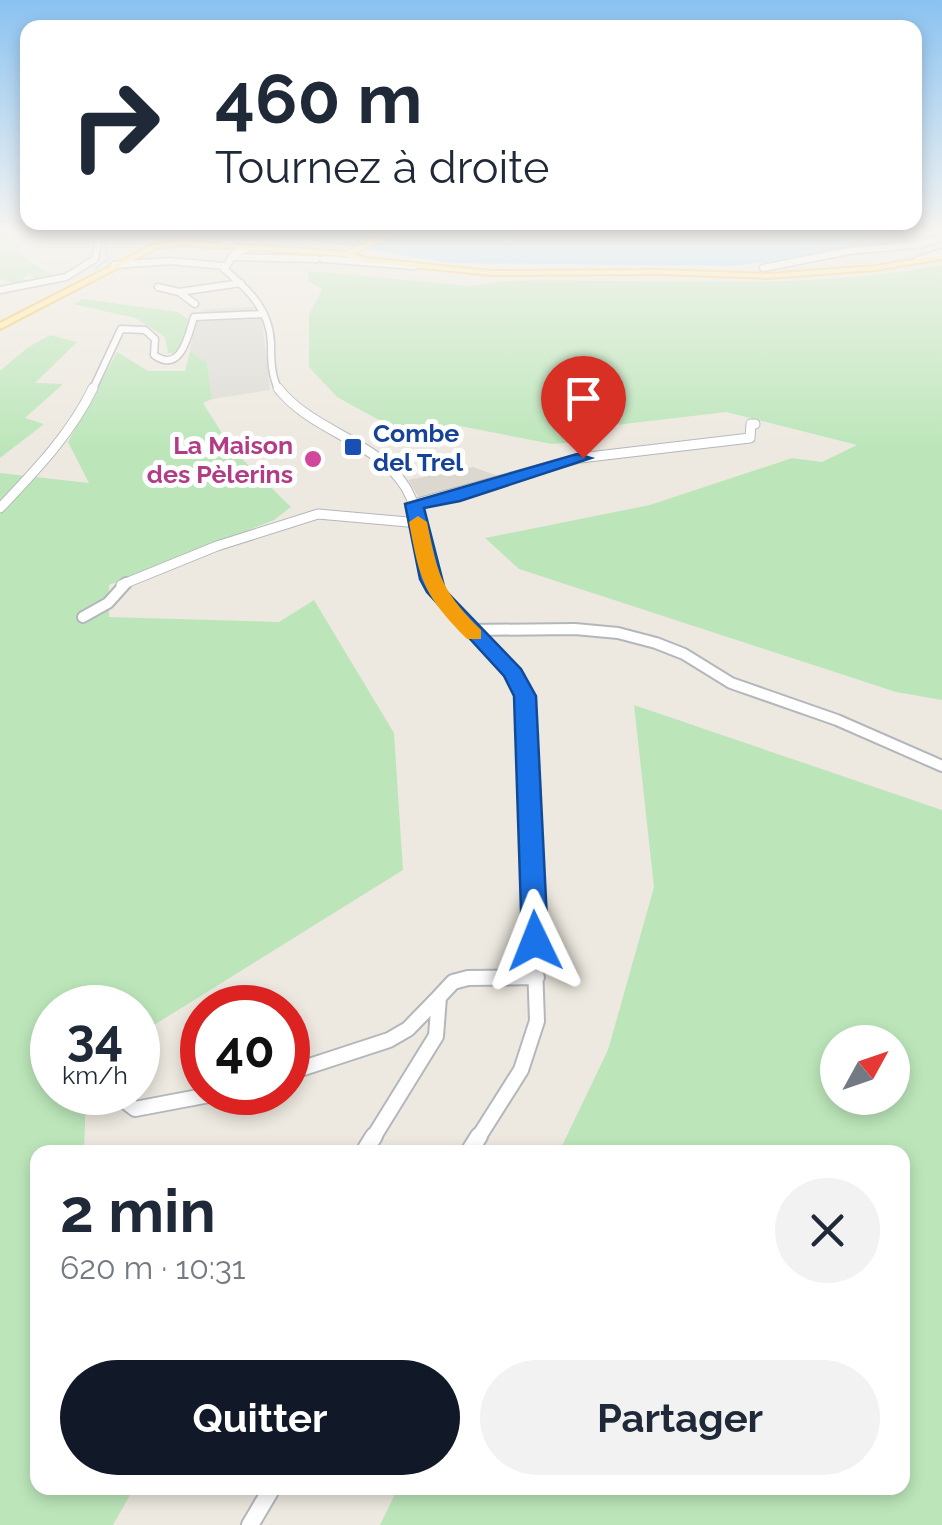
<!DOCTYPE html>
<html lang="fr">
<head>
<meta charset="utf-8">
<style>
	body { margin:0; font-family:Raleway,sans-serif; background:#f2f2f3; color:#1f2937; height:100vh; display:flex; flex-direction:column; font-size:38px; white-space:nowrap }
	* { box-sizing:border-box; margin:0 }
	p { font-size:32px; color:#747a83 }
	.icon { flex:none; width:55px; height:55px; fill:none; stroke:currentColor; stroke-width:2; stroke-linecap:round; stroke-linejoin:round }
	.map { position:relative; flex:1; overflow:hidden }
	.side { position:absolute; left:30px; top:1145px; width:880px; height:350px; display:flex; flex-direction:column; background:#fff; border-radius:20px; box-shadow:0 5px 15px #0003 }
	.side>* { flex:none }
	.guide { position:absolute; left:20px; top:20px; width:902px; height:210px; border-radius:20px; box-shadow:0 5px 15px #0003; background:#fff; color:#1f2937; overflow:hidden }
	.needle { width:65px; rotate:50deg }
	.fabs { position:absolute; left:820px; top:1025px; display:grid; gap:20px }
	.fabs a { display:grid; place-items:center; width:90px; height:90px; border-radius:50%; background:#fff; box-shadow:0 5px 15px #0003; font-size:50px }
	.speed { position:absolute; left:30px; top:985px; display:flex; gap:20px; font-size:50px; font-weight:700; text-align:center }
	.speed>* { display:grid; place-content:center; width:130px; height:130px; border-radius:50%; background:#fff; box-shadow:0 5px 15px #0003; line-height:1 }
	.speed small { font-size:25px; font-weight:400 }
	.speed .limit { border:15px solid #d22; background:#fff; color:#111 }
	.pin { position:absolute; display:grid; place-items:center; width:85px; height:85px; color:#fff; margin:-102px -42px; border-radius:50% 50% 50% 0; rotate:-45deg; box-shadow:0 0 10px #0007 }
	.pin .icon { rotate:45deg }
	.me { position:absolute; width:110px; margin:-55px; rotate:358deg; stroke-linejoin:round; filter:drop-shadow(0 0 8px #0008) }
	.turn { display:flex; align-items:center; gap:35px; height:210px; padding:0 30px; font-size:45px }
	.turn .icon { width:130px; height:130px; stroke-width:2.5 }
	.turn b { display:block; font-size:70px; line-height:85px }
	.round { display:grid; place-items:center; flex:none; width:105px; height:105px; border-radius:52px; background:#f2f2f3 }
	.overview { display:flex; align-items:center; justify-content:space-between; height:170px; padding:0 30px }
	h1 { font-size:60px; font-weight:700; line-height:75px }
	.cta { display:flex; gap:20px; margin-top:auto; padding:20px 30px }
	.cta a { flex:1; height:115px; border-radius:60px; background:#111827; color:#fff; font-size:40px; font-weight:700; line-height:115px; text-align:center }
	.cta a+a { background:#f2f2f3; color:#1f2937 }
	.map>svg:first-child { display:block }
	.industrial { fill:#dddbd5 }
	.education { fill:#ddd8cf }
	.green { fill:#bce6ba; fill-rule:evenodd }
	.water { fill:#9dd8ff }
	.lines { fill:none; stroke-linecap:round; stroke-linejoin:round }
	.stream { stroke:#9dd8ff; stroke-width:2.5 }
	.minor-far4-casing { stroke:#b3b7bc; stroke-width:9 }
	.minor-far3-casing { stroke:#b3b7bc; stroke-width:11 }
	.minor-far2-casing { stroke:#b3b7bc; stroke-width:14 }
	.minor-far1-casing { stroke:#b3b7bc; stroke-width:18 }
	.minor-casing { stroke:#b3b7bc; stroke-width:20 }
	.major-casing { stroke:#f8c24e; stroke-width:4 }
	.minor-far4 { stroke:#fff; stroke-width:6 }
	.minor-far3 { stroke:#fff; stroke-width:9 }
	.minor-far2 { stroke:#fff; stroke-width:10 }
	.minor-far1 { stroke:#fff; stroke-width:14 }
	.minor { stroke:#fff; stroke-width:16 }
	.major { fill:#ffeda2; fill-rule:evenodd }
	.route { fill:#1a73e8; stroke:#114b97; stroke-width:2.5 }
	.slow { fill:#f59e0b }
	.transit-dot { fill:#1a4fb4; stroke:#fff; stroke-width:4 }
	.hotel-dot { fill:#d1479c; stroke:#fff; stroke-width:4 }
	.labels { text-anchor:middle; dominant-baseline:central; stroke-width:10; stroke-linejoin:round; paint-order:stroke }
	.far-transit-label { font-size:25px; font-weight:bold; fill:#164399; stroke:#fff; text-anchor:start }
	.far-hotel-label { font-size:25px; font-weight:bold; fill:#b23c85; stroke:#fff; text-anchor:end }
</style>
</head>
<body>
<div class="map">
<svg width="942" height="1525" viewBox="0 0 942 1525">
	<rect width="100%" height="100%" fill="#ede9e0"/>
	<path class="industrial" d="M256 307 262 319 270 390 212 399 207 363 190 351 194 319 204 309Z"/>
	<path class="education" d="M473 467 501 477 421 501 408 480Z"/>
	<path class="green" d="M0 235H15L19 254 54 277 39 281 28 275 22 278 31 283 14 284 0 279Z
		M942 265V700L896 692 519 569 485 538 650 505 792 458 822 462 857 445 726 412 599 427 601 440 552 444 460 426 421 443 337 397 309 367V315L322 289 308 281V271L470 286 508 281C652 278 800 292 942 265Z
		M83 299 178 312 189 320 178 354 168 353 165 337 135 318 73 304Z
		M50 335 77 342 35 383 63 384 25 418 44 424 0 458V371L27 348Z
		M190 351 207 363 212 399 203 403 232 449 291 507 274 520 109 585V617L279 622 314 600 394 733 403 870 138 1035V1008H52V1092L86 1093 84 1152H38V1488H134L113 1525H0V473L89 483 68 442 117 352 148 371H185Z
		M634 705 942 810V1525H380L398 1488H902V1152H559L608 1050 654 887ZM838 1042H892V1098H838Z"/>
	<path class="water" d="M310 235H878L860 243 894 235 939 236 736 266 450 263 323 242Z"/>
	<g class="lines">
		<path class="stream" d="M96 268 108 259 105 245 109 235
			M19 289 49 283"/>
		<g class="minor-far4-casing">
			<path id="minor-far4" d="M214 235 234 246
				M246 249 235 253 224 269C248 289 270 310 271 343 271 360 271 375 279 391
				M231 257 317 259
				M323 259 415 266
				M918 260 942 252
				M114 265 170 261 224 266
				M763 268 849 251 923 244 942 237
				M158 287 179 292 241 283
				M0 290 66 277 95 259 100 235
				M179 292 195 304
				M92 391 121 329 145 330 155 339 154 355C181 374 188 336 194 317L264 314"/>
		</g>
		<g class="minor-far3-casing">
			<path id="minor-far3" d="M278 388C312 432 377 440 406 488 423 517 420 554 434 585
				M414 504 580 458 750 438 751 424H755
				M0 508C35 471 71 434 93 388
				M121 585 217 546 318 514 419 523"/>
		</g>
		<g class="minor-far2-casing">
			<path id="minor-far2" d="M433 583 437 592 514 674 525 696 530 830
				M83 617 108 603 126 583
				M469 630 575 629 618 633 656 643 684 654 731 683 837 720 942 766"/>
		</g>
		<g class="minor-far1-casing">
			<path id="minor-far1" d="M288 1073 389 1040 408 1029 439 997
				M113 1092 135 1109 225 1092
				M373 1138 436 1036 439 997 453 982 468 978 537 977
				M478 1138 521 1070 537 1021 530 827"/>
		</g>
		<g class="minor-casing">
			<path id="minor" d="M364 1152 374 1136
				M469 1152 479 1136
				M250 1525 272 1488"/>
		</g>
		<g class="major-casing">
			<path id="major" d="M382 235H392L353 254 365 258 491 271 660 270 768 274 875 266 942 255V259L875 270 768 278 660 274 491 275 364 262 345 256 184 245 156 248 0 329V323L154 244 184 241 345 252Z"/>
		</g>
		<use href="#minor-far4" class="minor-far4"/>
		<use href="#minor-far3" class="minor-far3"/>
		<use href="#minor-far2" class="minor-far2"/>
		<use href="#minor-far1" class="minor-far1"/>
		<use href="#minor" class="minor"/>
		<use href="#major" class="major"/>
	</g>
	<linearGradient id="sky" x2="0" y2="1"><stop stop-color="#8ac2f1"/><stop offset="0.52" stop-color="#f7f5f1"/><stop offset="1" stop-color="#f7f5f1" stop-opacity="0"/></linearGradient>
	<rect width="942" height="448" fill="url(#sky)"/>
	<path class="route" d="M577 454 591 458 460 501 424 508 445 590 521 669 536 696 548 941 544 948H526L522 941 514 696 504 676 427 592 420 579 405 504Z"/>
	<path class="slow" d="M418 516 427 522C438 576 441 590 481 630V639H467C423 594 420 581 409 522Z"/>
	<rect class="transit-dot" x="343" y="437" width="20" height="20" rx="5"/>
	<circle class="hotel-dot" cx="313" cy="459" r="10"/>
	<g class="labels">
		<g class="far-transit-label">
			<text x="373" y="433">Combe<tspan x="373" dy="29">del Trel</tspan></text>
		</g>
		<g class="far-hotel-label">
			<text x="293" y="445">La Maison<tspan x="293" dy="29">des Pèlerins</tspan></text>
		</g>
	</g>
</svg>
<div class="fabs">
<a><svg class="needle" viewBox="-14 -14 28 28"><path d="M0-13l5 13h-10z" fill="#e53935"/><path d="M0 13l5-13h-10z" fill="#747a83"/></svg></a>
</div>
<div class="speed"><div>34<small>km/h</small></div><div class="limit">40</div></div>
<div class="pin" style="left:583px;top:458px;background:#d93025"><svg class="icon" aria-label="arrive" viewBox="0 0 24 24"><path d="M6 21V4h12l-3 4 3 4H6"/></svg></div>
<svg class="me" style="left:535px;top:941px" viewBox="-20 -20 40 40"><path d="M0-17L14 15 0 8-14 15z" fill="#1a73e8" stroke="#fff" stroke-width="4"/></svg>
<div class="guide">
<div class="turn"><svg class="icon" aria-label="right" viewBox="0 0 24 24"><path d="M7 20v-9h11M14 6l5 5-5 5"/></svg><div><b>460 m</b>Tournez à droite</div></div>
</div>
<section class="side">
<div class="overview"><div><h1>2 min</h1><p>620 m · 10:31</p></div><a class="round"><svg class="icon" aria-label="close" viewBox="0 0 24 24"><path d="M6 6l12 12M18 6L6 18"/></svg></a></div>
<div class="cta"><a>Quitter</a><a>Partager</a></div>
</section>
</div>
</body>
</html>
